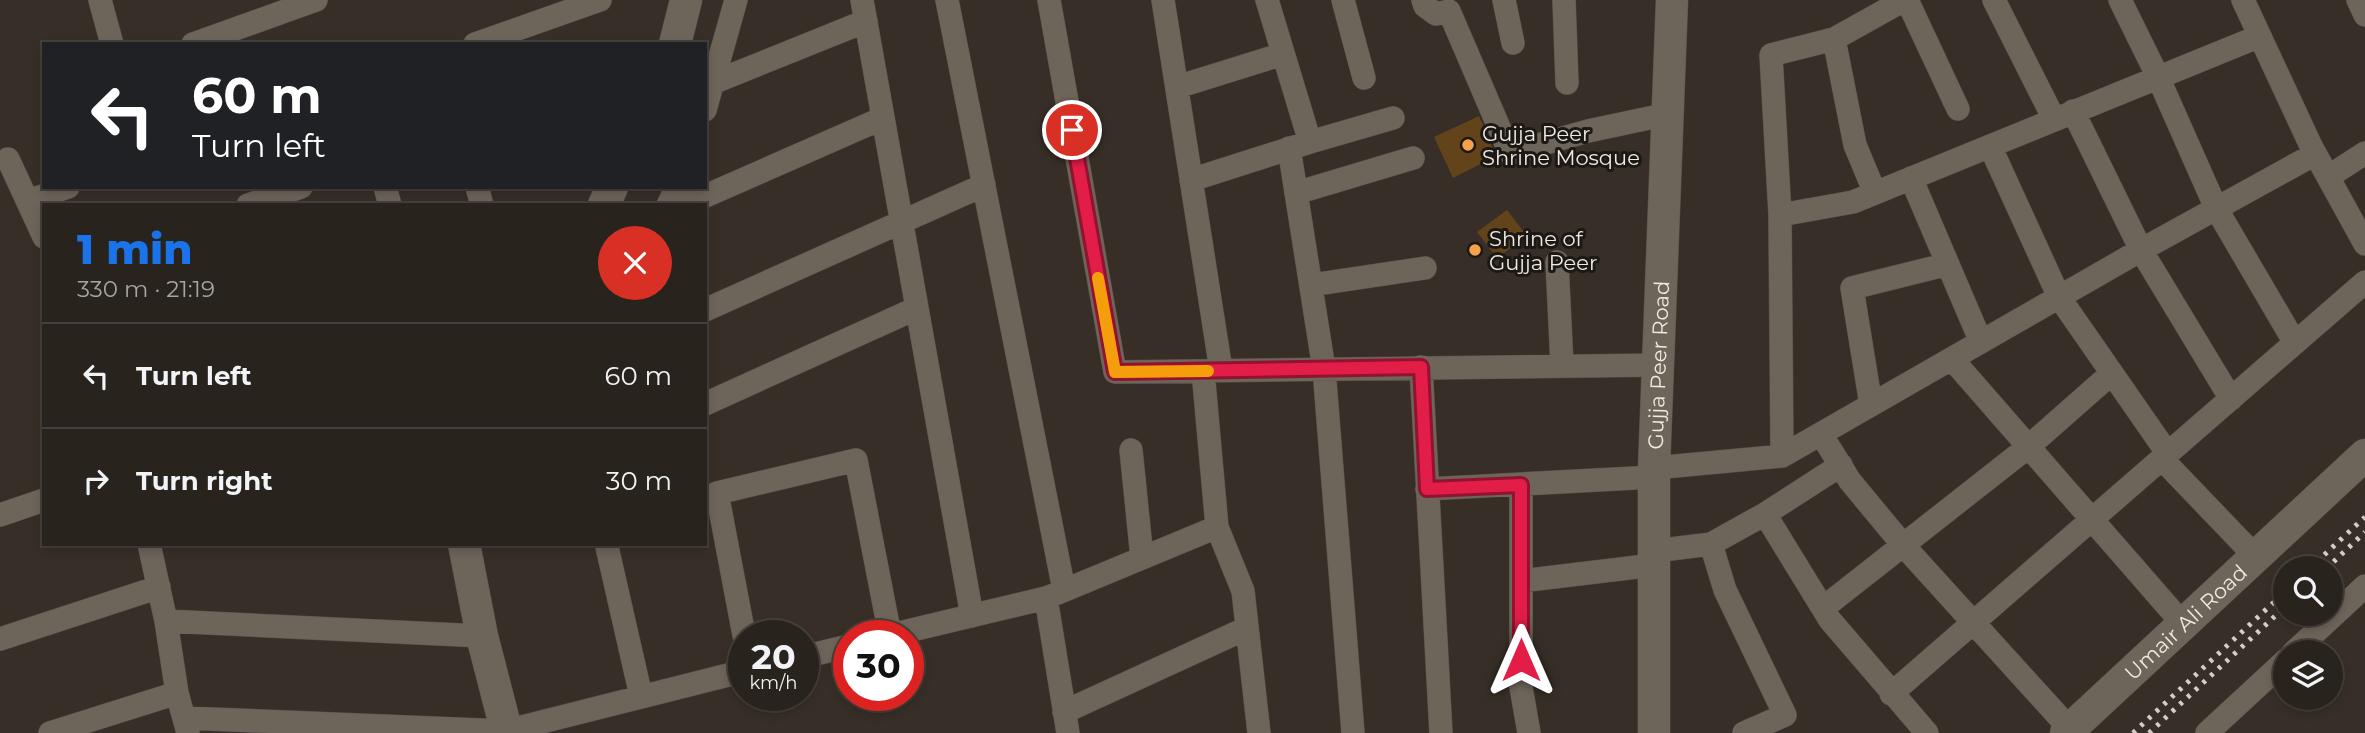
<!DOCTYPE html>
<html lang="en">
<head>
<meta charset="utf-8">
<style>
	body { margin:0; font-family:Montserrat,sans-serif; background:#312b26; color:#f1f3f6; height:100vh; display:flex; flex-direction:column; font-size:26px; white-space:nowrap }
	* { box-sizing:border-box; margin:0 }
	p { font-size:23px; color:#a5a4a4 }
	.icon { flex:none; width:38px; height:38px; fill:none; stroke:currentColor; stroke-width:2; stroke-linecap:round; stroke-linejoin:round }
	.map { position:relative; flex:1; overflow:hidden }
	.drawer { position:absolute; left:42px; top:203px; width:665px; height:343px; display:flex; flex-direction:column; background:#29231d; border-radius:0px; box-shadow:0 4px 10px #0003,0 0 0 2px #45403b }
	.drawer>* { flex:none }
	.guide { position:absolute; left:42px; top:42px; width:665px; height:147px; border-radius:0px; box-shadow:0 4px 10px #0003,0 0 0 2px #45403b; background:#202124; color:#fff; overflow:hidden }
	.tools { position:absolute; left:2273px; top:556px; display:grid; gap:14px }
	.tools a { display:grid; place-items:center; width:70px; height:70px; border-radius:50%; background:#29231d; box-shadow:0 4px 10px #0003,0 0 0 2px #45403b; font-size:35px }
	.speed { position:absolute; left:728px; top:620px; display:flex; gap:14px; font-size:35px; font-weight:700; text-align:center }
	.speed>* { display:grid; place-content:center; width:91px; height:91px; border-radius:50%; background:#29231d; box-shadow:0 4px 10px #0003,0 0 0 2px #45403b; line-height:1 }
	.speed small { font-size:18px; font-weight:400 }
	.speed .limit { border:10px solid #d22; background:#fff; color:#111 }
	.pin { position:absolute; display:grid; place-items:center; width:60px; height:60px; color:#fff; margin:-30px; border:4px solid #fff; border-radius:50%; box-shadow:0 2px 7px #0007 }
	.me { position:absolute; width:77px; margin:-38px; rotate:0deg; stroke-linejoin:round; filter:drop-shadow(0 0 5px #0008) }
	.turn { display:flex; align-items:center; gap:24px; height:147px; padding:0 35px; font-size:32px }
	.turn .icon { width:91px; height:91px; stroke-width:2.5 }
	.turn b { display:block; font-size:49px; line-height:60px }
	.round { display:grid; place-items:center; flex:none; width:74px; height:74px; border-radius:37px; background:#312b26 }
	.headline { display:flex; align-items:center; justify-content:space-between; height:119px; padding:0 35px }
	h1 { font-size:42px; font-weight:800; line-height:52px; color:#1a73e8 }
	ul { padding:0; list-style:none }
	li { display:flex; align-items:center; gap:21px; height:105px; padding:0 35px; border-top:2px solid #45403b }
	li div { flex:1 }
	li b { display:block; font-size:26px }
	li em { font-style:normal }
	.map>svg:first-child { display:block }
	.building { fill:#63431a }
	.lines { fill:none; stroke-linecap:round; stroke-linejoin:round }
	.street-casing { stroke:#544e46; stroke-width:24 }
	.secondary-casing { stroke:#544e46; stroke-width:33 }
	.street { stroke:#6d645a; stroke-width:23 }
	.secondary { stroke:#6d645a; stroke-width:32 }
	.rail { stroke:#d3cec8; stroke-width:5; stroke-dasharray:3.5 7; stroke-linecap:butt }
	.route-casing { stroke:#92132f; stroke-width:18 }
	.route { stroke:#e11d48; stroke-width:12 }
	.slow { stroke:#f59e0b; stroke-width:12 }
	.poi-dot { fill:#f7a248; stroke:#1c1814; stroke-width:2.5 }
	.labels { text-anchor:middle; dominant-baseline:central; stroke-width:6; stroke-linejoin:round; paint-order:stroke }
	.poi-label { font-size:21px; fill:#eee9e3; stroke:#1c1814; text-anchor:start }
	.street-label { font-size:21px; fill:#eee9e3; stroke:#1c1814 }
</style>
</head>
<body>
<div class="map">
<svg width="2365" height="733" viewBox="0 0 2365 733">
	<rect width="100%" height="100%" fill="#372f27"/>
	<path class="building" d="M1479 116 1496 156 1453 178 1434 137Z
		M1507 210 1527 236 1497 258 1477 232Z"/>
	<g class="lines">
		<g class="street-casing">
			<path id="street" d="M100 0 112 44
				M862 0 972 616
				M947 0 1064 590
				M1049 0 1115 372 1658 365
				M1163 0 1221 370
				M1267 0 1310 142
				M1343 0 1364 78
				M1423 0 1425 6 1436 14 1449 11 1510 153 1588 131 1668 114
				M1504 0 1513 43
				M1564 0 1567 83
				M1907 0 1958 109
				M1994 0 2054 119
				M2120 0 2158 77 2216 208 2295 343
				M2243 0 2311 146 2365 244
				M2358 0 2365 15
				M1834 39 1855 145 1875 193
				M193 44 316 0
				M475 44 600 0
				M712 83 866 21
				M1177 87 1283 54
				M705 110 736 0
				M2073 111 2141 250 2231 399
				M1990 146 2059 297 2168 454
				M1289 148 1324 369 1353 733
				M8 159 44 237
				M2328 177 2365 153
				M1911 178 1981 342
				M1191 180 1310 142 1393 118
				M385 187 390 205
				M477 187 482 205
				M1296 193 1413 158
				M28 201 68 187
				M248 205 301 187
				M668 205 677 187
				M685 205 883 118
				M1780 215 1853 202 2260 36
				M1557 262 1562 365
				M1311 285 1425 268
				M705 310 984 185
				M1952 359 2183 624
				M1421 367 1441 733
				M705 404 917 308
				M1871 405 1852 288 1948 264
				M1821 434 1850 481 1903 545 2070 729
				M1131 450 1142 558
				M1782 456 1780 215 1771 55 1834 39 1904 0
				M2162 459 2255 556
				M1654 468 1782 456 2141 250 2315 154
				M1521 485V687L1529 733
				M1427 489 1654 477
				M1765 514 1841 465
				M0 515 44 500
				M1217 527 1243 591 1259 733
				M149 544 166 621 177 693 188 733
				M1711 544 1725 590 1785 715 1744 733
				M607 547 641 696
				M1654 551 1711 544 1765 514 1830 620 1927 733
				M1521 581 1654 565
				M1046 598 1217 527 1203 371
				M1823 608 2028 447 2112 373
				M166 621 482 636
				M744 635 717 493 856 460 890 635
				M891 635 1046 598 1068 733
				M0 639 159 587
				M2293 653 2365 586
				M803 657 849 646
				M1891 694 2365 282
				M1064 712 1247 628
				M185 718 506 731 744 671
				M50 733 177 693
				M2207 733 2286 660"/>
		</g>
		<g class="secondary-casing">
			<g id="secondary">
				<path d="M675 44 686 0"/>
				<path d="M604 205 612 187"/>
				<path d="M464 544 482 636 507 733"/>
				<path id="s1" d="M1654 733V468L1672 0"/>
				<path id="s2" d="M2066 733 2365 455"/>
			</g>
		</g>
		<use href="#street" class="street"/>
		<use href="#secondary" class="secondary"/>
		<path class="rail" d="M2309 569 2365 517
			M2326 569 2365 532
			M2133 733 2286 591
			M2149 733 2286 606"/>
	</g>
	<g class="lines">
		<g class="route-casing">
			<path id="route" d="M1072 130 1115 372 1421 367 1427 489 1521 485V660"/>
		</g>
		<use href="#route" class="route"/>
		<path class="slow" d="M1098 278 1115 372 1208 371"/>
	</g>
	<g class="poi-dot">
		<circle cx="1468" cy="145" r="7"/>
		<circle cx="1475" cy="250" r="7"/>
	</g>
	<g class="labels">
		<g class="poi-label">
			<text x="1482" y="133">Gujja Peer<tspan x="1482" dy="24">Shrine Mosque</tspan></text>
			<text x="1489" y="238">Shrine of<tspan x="1489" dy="24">Gujja Peer</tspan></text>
		</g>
		<g class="street-label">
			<text stroke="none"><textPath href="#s1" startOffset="368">Gujja Peer Road</textPath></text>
			<text stroke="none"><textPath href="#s2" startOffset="163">Umair Ali Road</textPath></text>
		</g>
	</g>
</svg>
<div class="tools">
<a><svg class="icon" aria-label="search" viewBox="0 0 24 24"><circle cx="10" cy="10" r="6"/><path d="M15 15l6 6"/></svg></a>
<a><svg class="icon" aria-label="layers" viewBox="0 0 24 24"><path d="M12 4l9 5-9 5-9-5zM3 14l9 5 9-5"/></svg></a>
</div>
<div class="speed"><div>20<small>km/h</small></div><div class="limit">30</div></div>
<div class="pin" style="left:1072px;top:130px;background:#d93025"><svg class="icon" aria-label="arrive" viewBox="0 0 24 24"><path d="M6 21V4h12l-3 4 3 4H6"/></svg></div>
<svg class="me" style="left:1521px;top:660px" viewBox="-20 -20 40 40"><path d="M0-17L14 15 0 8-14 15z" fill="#e11d48" stroke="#fff" stroke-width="4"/></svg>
<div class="guide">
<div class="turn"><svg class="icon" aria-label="left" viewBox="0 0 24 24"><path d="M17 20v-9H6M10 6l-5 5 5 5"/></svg><div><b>60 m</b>Turn left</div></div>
</div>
<section class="drawer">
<div class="headline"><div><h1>1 min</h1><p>330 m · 21:19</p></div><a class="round" style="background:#d93025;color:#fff"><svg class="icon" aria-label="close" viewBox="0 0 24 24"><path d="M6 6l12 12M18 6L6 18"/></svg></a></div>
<ul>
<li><svg class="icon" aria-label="left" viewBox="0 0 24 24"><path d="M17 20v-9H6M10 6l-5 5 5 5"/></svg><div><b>Turn left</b></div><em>60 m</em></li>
<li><svg class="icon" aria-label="right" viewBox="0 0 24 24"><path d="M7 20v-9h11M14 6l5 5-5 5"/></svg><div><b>Turn right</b></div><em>30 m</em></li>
</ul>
</section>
</div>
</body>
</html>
